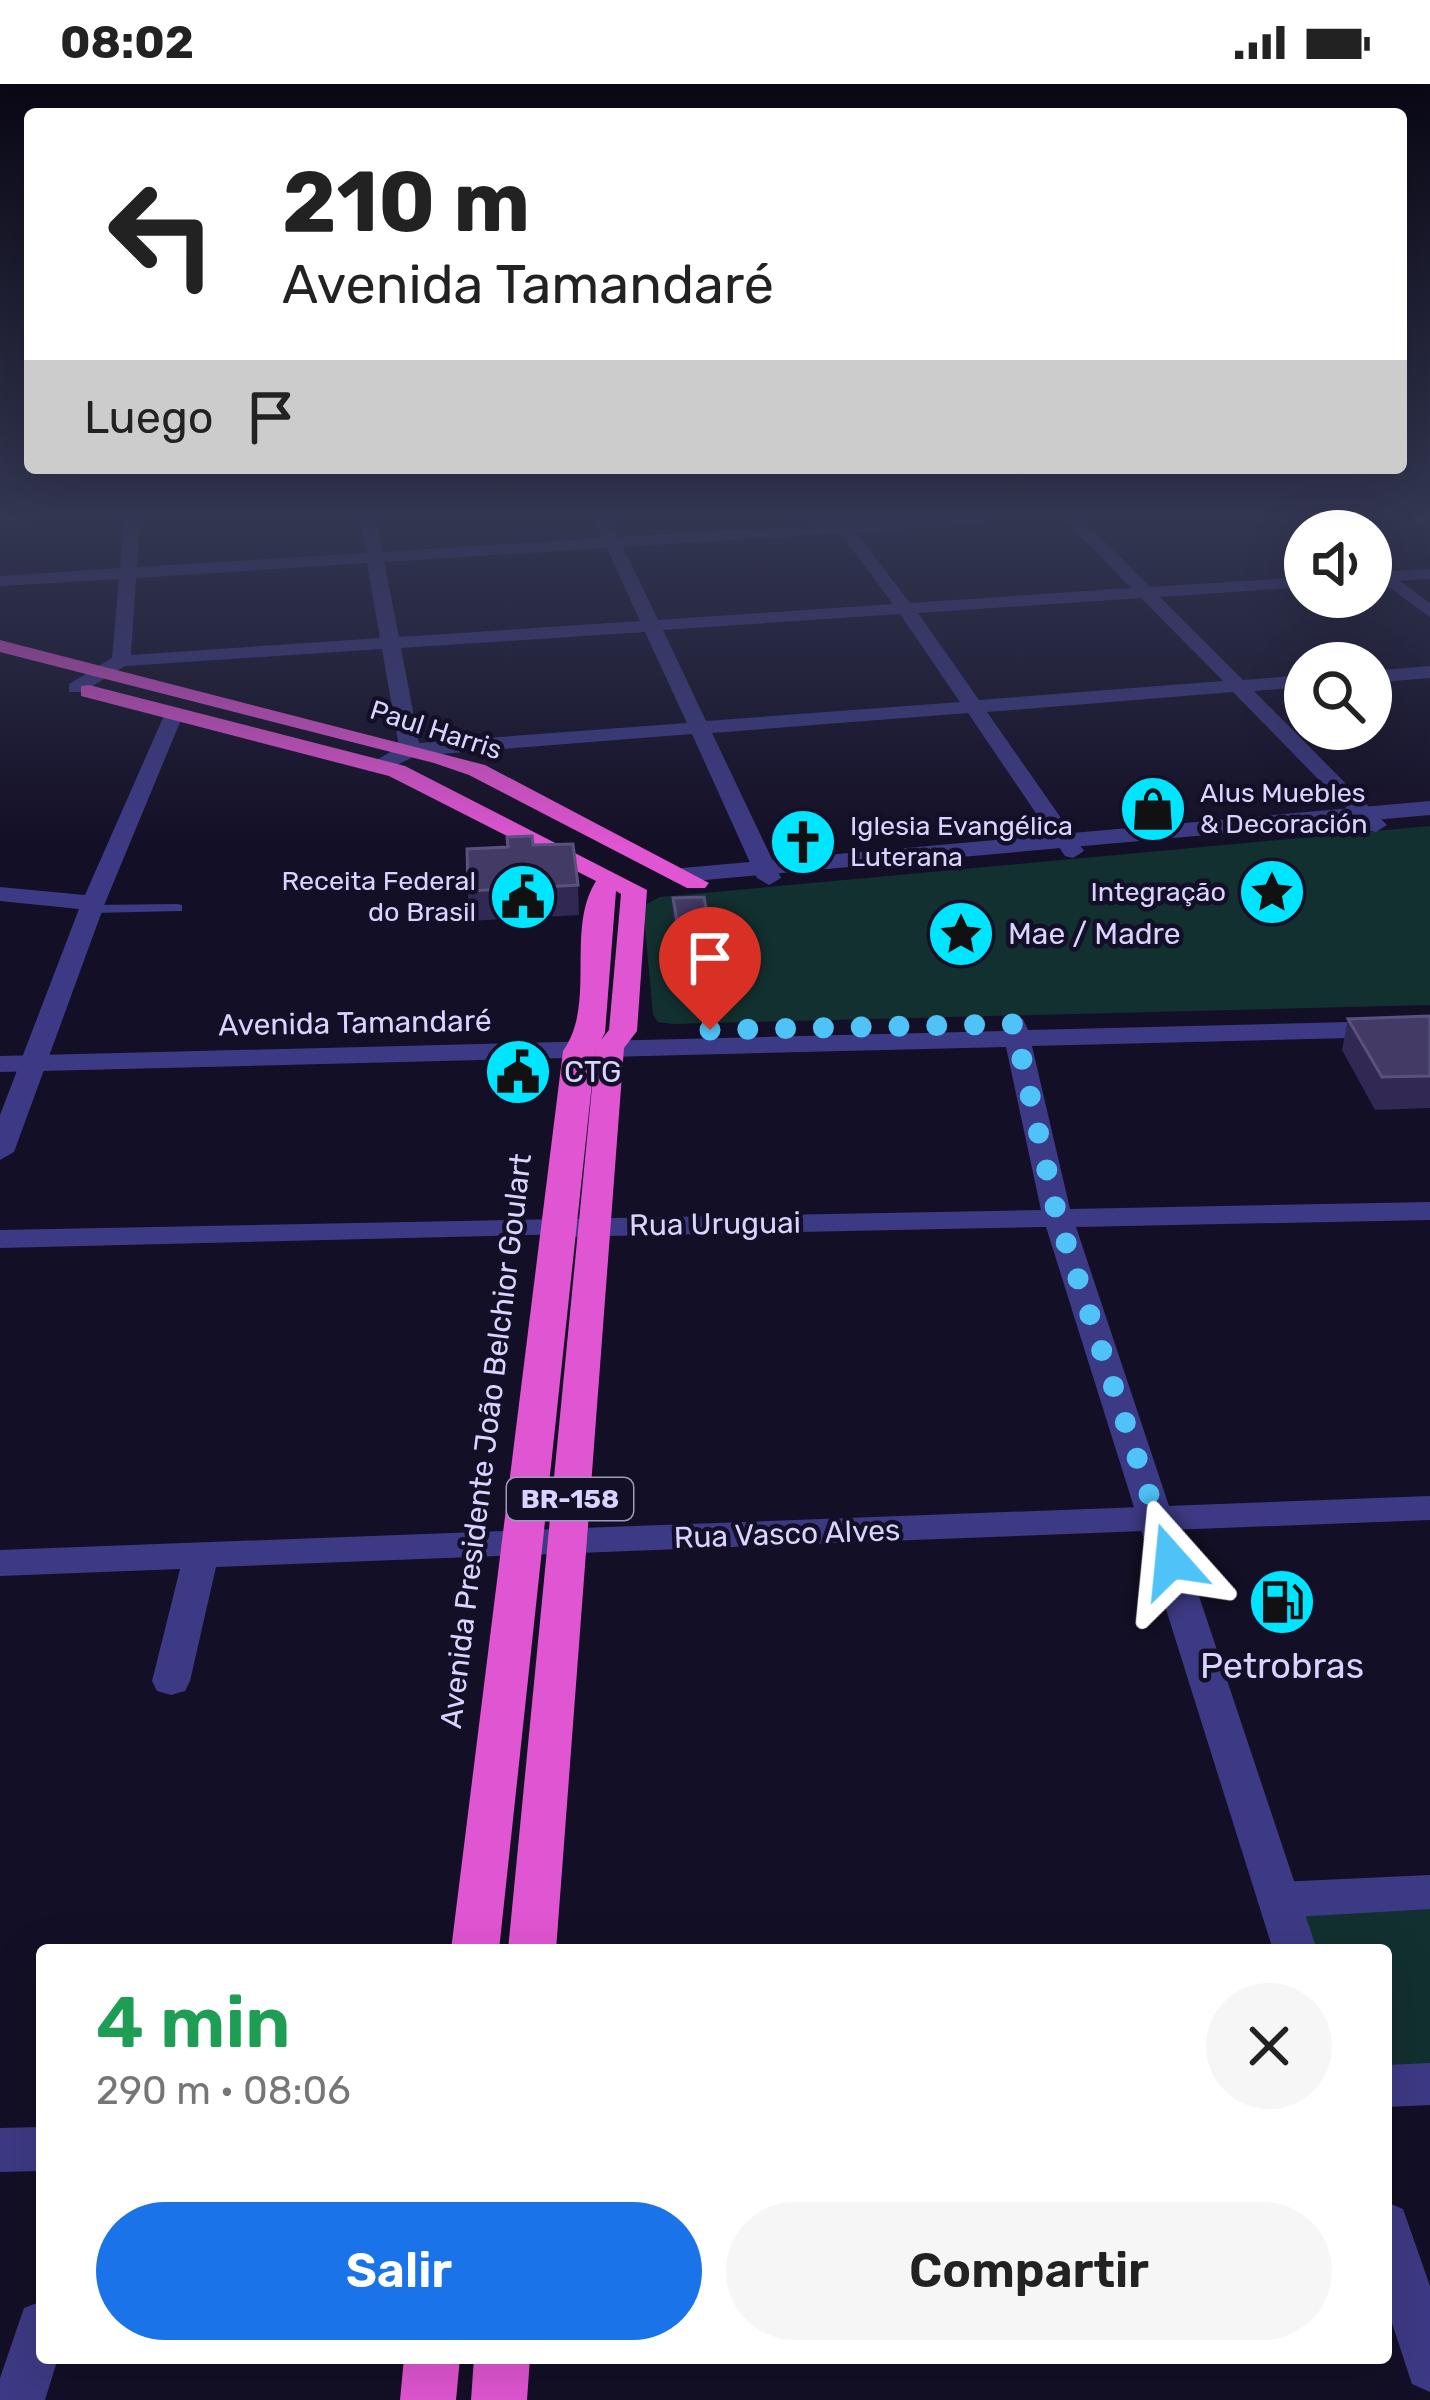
<!DOCTYPE html>
<html lang="es">
<head>
<meta charset="utf-8">
<style>
	body { margin:0; font-family:Rubik,sans-serif; background:#f6f6f6; color:#222; height:100vh; display:flex; flex-direction:column; font-size:45px; white-space:nowrap }
	* { box-sizing:border-box; margin:0 }
	p { font-size:39px; color:#767676 }
	.icon { flex:none; width:66px; height:66px; fill:none; stroke:currentColor; stroke-width:2; stroke-linecap:round; stroke-linejoin:round }
	.map { position:relative; flex:1; overflow:hidden }
	.details { position:absolute; left:36px; top:1860px; width:1356px; height:420px; display:flex; flex-direction:column; background:#fff; border-radius:12px; box-shadow:0 12px 48px #0002 }
	.details>* { flex:none }
	.top-card { position:absolute; left:24px; top:24px; width:1383px; height:366px; border-radius:12px; box-shadow:0 12px 48px #0002; background:#fff; color:#222; overflow:hidden }
	.fabs { position:absolute; left:1284px; top:426px; display:grid; gap:24px }
	.fabs a { display:grid; place-items:center; width:108px; height:108px; border-radius:50%; background:#fff; box-shadow:0 12px 48px #0002; font-size:60px }
	.pin { position:absolute; display:grid; place-items:center; width:102px; height:102px; color:#fff; margin:-123px -51px; border-radius:50% 50% 50% 0; rotate:-45deg; box-shadow:0 0 12px #0007 }
	.pin .icon { rotate:45deg }
	.me { position:absolute; width:132px; margin:-66px; rotate:342deg; stroke-linejoin:round; filter:drop-shadow(0 0 9px #0008) }
	.turn { display:flex; align-items:center; gap:42px; height:252px; padding:0 60px; font-size:54px }
	.turn .icon { width:156px; height:156px; stroke-width:2.5 }
	.turn b { display:block; font-size:84px; line-height:102px }
	.then { display:flex; align-items:center; height:114px; padding:0 60px; background:#0003; gap:24px; font-size:45px }
	.round { display:grid; place-items:center; flex:none; width:126px; height:126px; border-radius:63px; background:#f6f6f6 }
	.headline { display:flex; align-items:center; justify-content:space-between; height:204px; padding:0 60px }
	h1 { font-size:72px; font-weight:600; line-height:90px; color:#1e9e55 }
	.button { display:flex; gap:24px; margin-top:auto; padding:24px 60px }
	.button a { flex:1; height:138px; border-radius:72px; background:#1a73e8; color:#fff; font-size:48px; font-weight:600; line-height:138px; text-align:center }
	.button a+a { background:#f6f6f6; color:#222 }
	.status { display:flex; justify-content:space-between; align-items:center; height:84px; padding:0 60px; background:#fff; direction:ltr }
	.status svg { height:33px; fill:currentColor }
	.map>svg:first-child { display:block }
	.green { fill:#12302f }
	.lines { fill:none; stroke-linecap:round; stroke-linejoin:round }
	.service { fill:#3d3a85; fill-rule:evenodd }
	.minor { fill:#3d3a85; fill-rule:evenodd }
	.tertiary { fill:#3d3a85; fill-rule:evenodd }
	.trunk { fill:#e055d1; fill-rule:evenodd }
	.wall { fill:#312854 }
	.building { fill:#433a66; stroke:#5a527e; stroke-width:3 }
	.route { stroke:#4fc3f7; stroke-width:21; stroke-dasharray:0 37.8 }
	.labels { text-anchor:middle; dominant-baseline:central; stroke-width:9; stroke-linejoin:round; paint-order:stroke }
	.far-street-label { font-size:27px; fill:#d9d4ff; stroke:#130f26 }
	.far-poi-label { font-size:27px; fill:#d9d4ff; stroke:#130f26; text-anchor:start }
	.shield { fill:#130f26; stroke:#9e99be; stroke-width:3 }
	.shield-label { font-size:27px; font-weight:bold; fill:#d9d4ff }
	.poi-label { font-size:30px; fill:#d9d4ff; stroke:#130f26; text-anchor:start }
	.street-label { font-size:30px; fill:#d9d4ff; stroke:#130f26 }
	.near-poi-label { font-size:36px; fill:#d9d4ff; stroke:#130f26 }
</style>
</head>
<body>
<div class="status"><b>08:02</b><svg viewBox="0 0 49 12"><path d="M0 12V9h3v3zM5 12V6h3v6zM10 12V3h3v9zM15 12V0h3v12zM26 1h20v11H26zM47 4h2v5h-2z"/></svg></div>
<div class="map">
<svg width="1430" height="2316" viewBox="0 0 1430 2316">
	<rect width="100%" height="100%" fill="#130f26"/>
	<path class="green" d="M1430 742V921L672 940 658 938 653 931 643 822 660 813Z
		M1430 1808V2000L1386 2002V1866H1295L1278 1816Z"/>
	<g class="lines">
		<path class="service" d="M177 820 182 821V827L91 829 84 825 91 821Z"/>
		<path class="minor" d="M124 435H140L137 483 366 469 360 435H376L382 468 602 454 594 435H610L619 453 833 440 830 435H992L984 440 856 448 910 519 1131 504 1064 435H1082L1150 503 1305 493V503L1160 513 1243 596 1305 591V603L1254 607 1387 741 1376 748 1368 746 1233 608 987 628 1084 767 1073 774 1065 772 968 629 712 649 781 794 769 801 757 794 692 650 415 672 387 686H373V678L399 663 382 565 125 582 83 608H69V600L112 574 119 495 0 502V492L120 484ZM840 449 893 520 658 536 623 463ZM607 464 640 537 399 553 384 478ZM367 479 380 554 131 571 136 494ZM1141 514 1223 597 979 616 918 529ZM900 530 960 618 706 637 663 546ZM645 548 687 639 419 659 401 564Z
			M1430 485V495L1371 498V488Z
			M1430 582V594L1371 599V587Z
			M166 627 183 631 105 819 14 1068 0 1076V1031L79 825 0 817V803L85 811Z
			M559 1135 574 1144 570 1150 0 1164V1146Z
			M1430 1412V1436L216 1483 190 1597 185 1607 171 1611 157 1607 152 1597 180 1485 0 1492V1466Z
			M1430 1791V1825L1278 1834 1263 1828 1257 1816 1263 1804 1278 1798Z
			M1430 1979V2021L1386 2023V1981Z
			M42 2043V2087L0 2088V2044Z"/>
		<path class="tertiary" d="M1306 435H1324L1336 447H1318Z
			M1371 476 1430 519V533L1371 490Z
			M1430 717V731L682 798 670 791 682 784Z
			M1014 932 1023 935 1028 946 1430 936V952L1032 962 1070 1125 1430 1118V1136L1076 1143 1317 1866H1273L1046 1143 559 1153 544 1144 559 1135 1041 1126 1006 963 0 988V972L1003 947 1005 935Z
			M1386 2118 1403 2125 1430 2202V2308L1412 2300 1386 2221Z
			M42 2217V2274H58L45 2316H0V2294L24 2224Z"/>
		<path class="trunk" d="M0 556 485 681 709 799 705 804H687L469 691 434 679 0 568Z
			M89 601 405 682 647 806 637 947 624 964 556 1866H508L596 962 499 1866H451L563 967C597 919 565 846 596 797L389 692 81 612V602ZM616 807 621 810 609 946 601 956 605 949Z
			M404 2274H460L456 2316H400Z
			M474 2274H530L527 2316H471Z"/>
	</g>
	<path class="wall" d="M533 761 578 801 579 831 470 837 468 807 508 763Z
		M673 814 717 883V903L686 905 673 835Z
		M1430 932V1024L1375 1026 1342 966 1348 935Z"/>
	<path class="building" d="M532 752 533 761 573 760 578 801 468 807 467 765 508 763 507 753Z
		M704 813 717 883 685 884 673 814Z
		M1430 932V992L1382 993 1348 935Z"/>
	<linearGradient id="sky" x2="0" y2="1"><stop stop-color="#0a0815"/><stop offset="0.57" stop-color="#333752"/><stop offset="1" stop-color="#333752" stop-opacity="0"/></linearGradient>
	<rect width="1430" height="760" fill="url(#sky)"/>
	<g class="lines">
		<path class="route" d="M710 946 1014 940 1057 1131 1171 1477"/>
	</g>
	<defs>
		<g id="shop-disc" transform="scale(3.45)"><circle r="9.5" fill="#00e5ff" stroke="#130f26"/><path d="M-5-2.5h2.3a2.7 3.5 0 0 1 5.4 0H5L5.5 6h-11ZM-1.5-2.5h3a1.5 2.3 0 0 0-3 0Z" fill="#111"/></g>
		<g id="church-disc" transform="scale(3.45)"><circle r="9.5" fill="#00e5ff" stroke="#130f26"/><path d="M-1.2-6h2.4v3.5h3.3v2.4h-3.3V6h-2.4V-.1h-3.3v-2.4h3.3Z" fill="#111"/></g>
		<g id="sight-disc" transform="scale(3.45)"><circle r="9.5" fill="#00e5ff" stroke="#130f26"/><path d="M0-6L1.8-2.2L6-1.7L2.9 1.2L3.7 5.4L0 3.3L-3.7 5.4L-2.9 1.2L-6-1.7L-1.8-2.2Z" fill="#111"/></g>
		<g id="civic-disc" transform="scale(3.45)"><circle r="9.5" fill="#00e5ff" stroke="#130f26"/><path d="M-.6-6.5H3V-4.5H.6V-3L4-1V1h2V6H-6V1h2V-1L-.6-3ZM-1.2 2.5V6h2.4V2.5Z" fill="#111"/></g>
		<g id="fuel-disc" transform="scale(3.45)"><circle r="9.5" fill="#00e5ff" stroke="#130f26"/><path d="M-5.5-6h7V0h2V4h1.3V-2.5L3-4.5l.8-.8L6-3V5H2.5V1h-1V6h-7ZM-4.2-4.7v3.2H.2V-4.7Z" fill="#111"/></g>
	</defs>
	<g fill-rule="evenodd">
		<use href="#shop-disc" x="1153" y="725"/>
		<use href="#church-disc" x="803" y="758"/>
		<use href="#sight-disc" x="1272" y="808"/>
		<use href="#civic-disc" x="523" y="813"/>
		<use href="#sight-disc" x="961" y="850"/>
		<use href="#civic-disc" x="518" y="988"/>
		<use href="#fuel-disc" x="1282" y="1518"/>
	</g>
	<g class="labels">
		<g class="far-street-label">
			<text transform="translate(436 646) rotate(18)">Paul Harris</text>
		</g>
		<g class="far-poi-label">
			<text x="1200" y="709">Alus Muebles<tspan x="1200" dy="31">&amp; Decoración</tspan></text>
			<text x="850" y="742">Iglesia Evangélica<tspan x="850" dy="31">Luterana</tspan></text>
			<text x="476" y="797" text-anchor="end">Receita Federal<tspan x="476" dy="31">do Brasil</tspan></text>
			<text x="1226" y="808" text-anchor="end">Integração</text>
		</g>
		<rect class="shield" x="507" y="1394" width="126" height="42" rx="9"/>
		<g class="shield-label">
			<text x="570" y="1415">BR-158</text>
		</g>
		<g class="poi-label">
			<text x="1008" y="850">Mae / Madre</text>
			<text x="564" y="988">CTG</text>
		</g>
		<g class="street-label">
			<text transform="translate(355 939) rotate(-1)">Avenida Tamandaré</text>
			<text transform="translate(715 1140) rotate(-1)">Rua Uruguai</text>
			<text transform="translate(486 1357) rotate(-83)">Avenida Presidente João Belchior Goulart</text>
			<text transform="translate(787 1450) rotate(-2)">Rua Vasco Alves</text>
		</g>
		<g class="near-poi-label">
			<text x="1282" y="1581">Petrobras</text>
		</g>
	</g>
</svg>
<div class="fabs">
<a><svg class="icon" aria-label="sound" viewBox="0 0 24 24"><path d="M4 9h4l5-4v14l-5-4H4zM17 9q2 3 0 6"/></svg></a>
<a><svg class="icon" aria-label="search" viewBox="0 0 24 24"><circle cx="10" cy="10" r="6"/><path d="M15 15l6 6"/></svg></a>
</div>
<div class="pin" style="left:710px;top:946px;background:#d93025"><svg class="icon" aria-label="arrive" viewBox="0 0 24 24"><path d="M6 21V4h12l-3 4 3 4H6"/></svg></div>
<svg class="me" style="left:1171px;top:1477px" viewBox="-20 -20 40 40"><path d="M0-17L14 15 0 8-14 15z" fill="#4fc3f7" stroke="#fff" stroke-width="4"/></svg>
<div class="top-card">
<div class="turn"><svg class="icon" aria-label="left" viewBox="0 0 24 24"><path d="M17 20v-9H6M10 6l-5 5 5 5"/></svg><div><b>210 m</b>Avenida Tamandaré</div></div>
<div class="then">Luego<svg class="icon" aria-label="arrive" viewBox="0 0 24 24"><path d="M6 21V4h12l-3 4 3 4H6"/></svg></div>
</div>
<section class="details">
<div class="headline"><div><h1>4 min</h1><p>290 m · 08:06</p></div><a class="round"><svg class="icon" aria-label="close" viewBox="0 0 24 24"><path d="M6 6l12 12M18 6L6 18"/></svg></a></div>
<div class="button"><a>Salir</a><a>Compartir</a></div>
</section>
</div>
</body>
</html>
